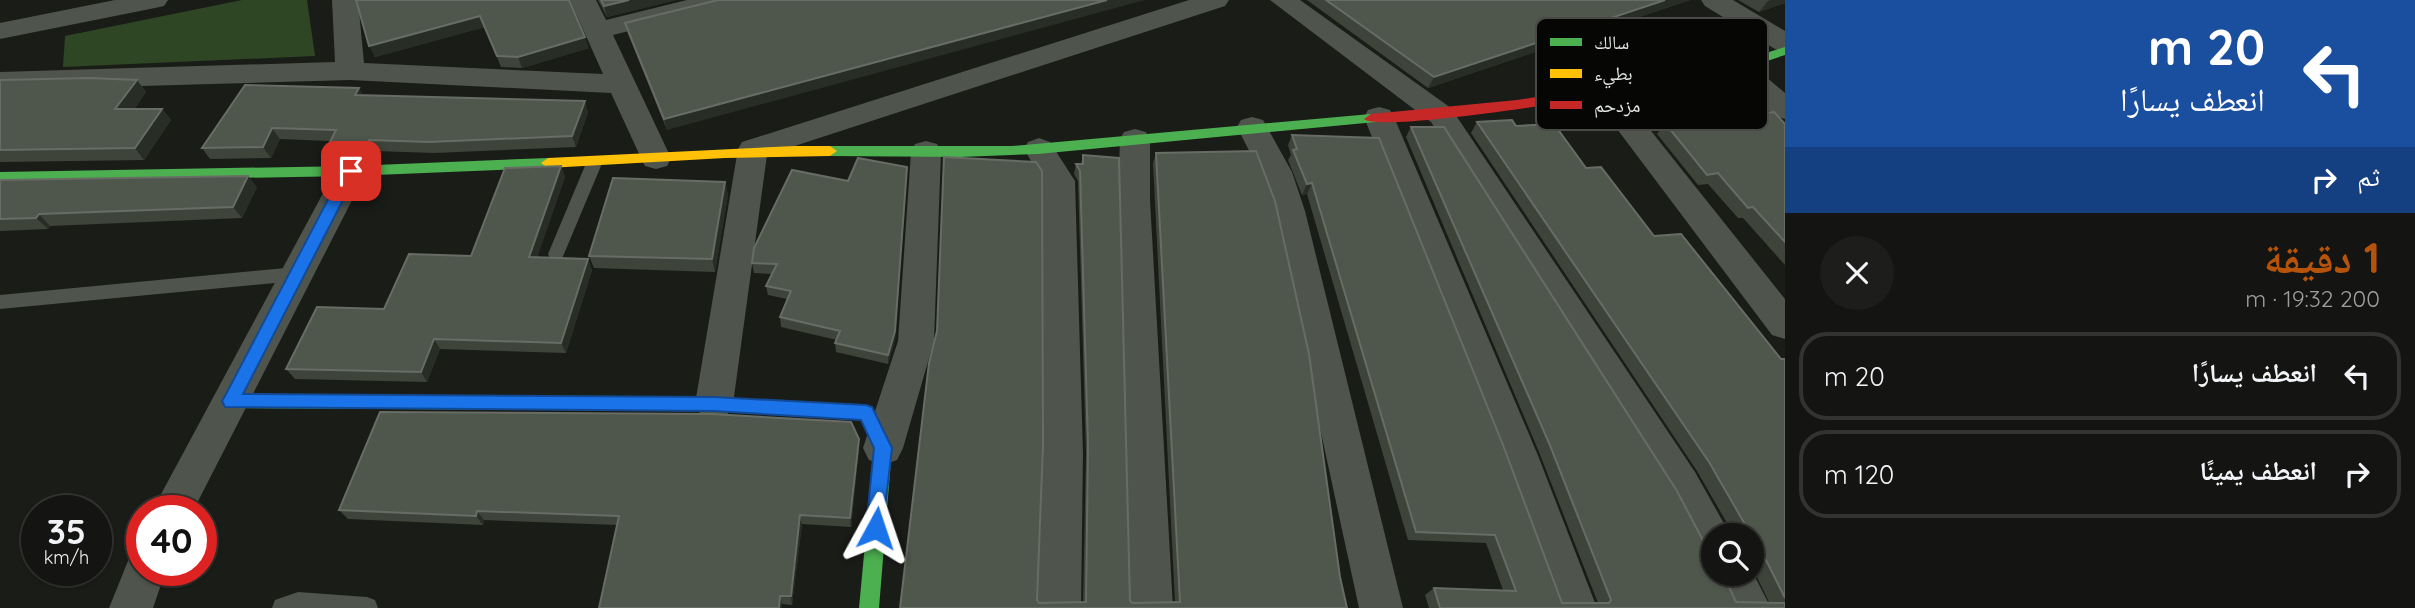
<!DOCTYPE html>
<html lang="ar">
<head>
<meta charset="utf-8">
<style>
	body { margin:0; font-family:Quicksand,"Noto Naskh Arabic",sans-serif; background:#1d1e1b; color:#f1f3f6; direction:rtl; height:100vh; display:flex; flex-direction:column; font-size:26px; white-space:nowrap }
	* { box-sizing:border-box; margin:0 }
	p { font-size:23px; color:#9d9f9f }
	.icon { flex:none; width:38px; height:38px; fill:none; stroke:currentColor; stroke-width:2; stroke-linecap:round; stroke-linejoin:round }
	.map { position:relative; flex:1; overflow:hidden; direction:ltr }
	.details { display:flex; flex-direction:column; background:#141512; width:630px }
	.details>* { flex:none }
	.top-card { background:#1a4fa0; color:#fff; overflow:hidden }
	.fabs { position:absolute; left:1701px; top:523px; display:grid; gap:14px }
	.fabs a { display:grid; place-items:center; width:63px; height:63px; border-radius:50%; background:#141512; box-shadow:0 2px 5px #0004,0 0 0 2px #333432; font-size:35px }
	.speed { position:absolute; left:21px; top:495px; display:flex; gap:14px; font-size:35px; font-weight:700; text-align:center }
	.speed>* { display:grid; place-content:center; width:91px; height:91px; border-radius:50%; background:#141512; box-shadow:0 2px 5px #0004,0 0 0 2px #333432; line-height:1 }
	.speed small { font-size:18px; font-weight:400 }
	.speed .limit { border:10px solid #d22; background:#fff; color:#111 }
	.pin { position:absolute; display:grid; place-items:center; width:60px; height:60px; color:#fff; margin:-30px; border-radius:14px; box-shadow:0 4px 10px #0006 }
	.me { position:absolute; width:77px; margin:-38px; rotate:5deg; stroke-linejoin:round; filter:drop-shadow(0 0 5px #0008) }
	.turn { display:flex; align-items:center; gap:24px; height:147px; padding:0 35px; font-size:32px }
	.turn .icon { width:91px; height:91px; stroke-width:2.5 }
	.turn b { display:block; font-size:49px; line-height:60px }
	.then { display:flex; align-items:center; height:66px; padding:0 35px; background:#0003; gap:14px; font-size:26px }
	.round { display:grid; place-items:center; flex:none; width:74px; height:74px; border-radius:37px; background:#1d1e1b }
	.headline { display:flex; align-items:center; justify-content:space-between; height:119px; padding:0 35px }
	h1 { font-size:42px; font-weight:800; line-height:52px; color:#b45309 }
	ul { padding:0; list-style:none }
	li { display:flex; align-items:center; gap:21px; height:88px; margin:0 14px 10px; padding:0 21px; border:4px solid #333432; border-radius:28px }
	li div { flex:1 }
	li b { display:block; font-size:26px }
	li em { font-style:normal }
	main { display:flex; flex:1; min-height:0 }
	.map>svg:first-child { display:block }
	.green { fill:#2f4625 }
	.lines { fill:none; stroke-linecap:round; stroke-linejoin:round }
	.lane { fill:#4f544c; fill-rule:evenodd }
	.street { fill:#4f544c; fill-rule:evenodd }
	.fast { fill:#4caf50; fill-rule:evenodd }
	.slow { fill:#ffc107; fill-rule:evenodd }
	.jam { fill:#c62828; fill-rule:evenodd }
	.wall { fill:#3e443a }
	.shaded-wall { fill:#282d25 }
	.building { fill:#4f564c; stroke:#676d64; stroke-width:2 }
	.route { fill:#1a73e8; stroke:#114b97; stroke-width:2 }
	.key { fill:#060705; stroke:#494a48; stroke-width:2 }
	.key-label { font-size:19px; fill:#e4e8e3 }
</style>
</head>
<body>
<main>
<section class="details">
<div class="top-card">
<div class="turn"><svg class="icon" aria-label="left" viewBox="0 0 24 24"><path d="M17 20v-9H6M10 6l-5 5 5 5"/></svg><div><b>20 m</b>انعطف يسارًا</div></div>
<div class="then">ثم<svg class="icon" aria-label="right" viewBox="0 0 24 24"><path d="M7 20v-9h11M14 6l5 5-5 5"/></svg></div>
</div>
<div class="headline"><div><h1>1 دقيقة</h1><p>200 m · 19:32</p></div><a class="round"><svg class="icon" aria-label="close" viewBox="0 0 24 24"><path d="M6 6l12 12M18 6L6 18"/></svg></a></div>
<ul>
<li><svg class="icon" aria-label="left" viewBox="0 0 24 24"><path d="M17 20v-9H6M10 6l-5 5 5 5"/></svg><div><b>انعطف يسارًا</b></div><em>20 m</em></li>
<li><svg class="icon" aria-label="right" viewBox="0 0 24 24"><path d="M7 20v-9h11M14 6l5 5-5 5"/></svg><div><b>انعطف يمينًا</b></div><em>120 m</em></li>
</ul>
</section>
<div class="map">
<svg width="1785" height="608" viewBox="0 0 1785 608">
	<rect width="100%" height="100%" fill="#1a1c18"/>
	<path class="green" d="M242 0H307L315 56 63 67 65 36Z"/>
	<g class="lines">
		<path class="lane" d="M595 156 603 161 564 254 562 258H550L548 254 587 161Z
			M296 267 305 274 296 281 0 309V295Z
			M298 592 367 597 375 600 378 608H272L275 600Z"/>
		<path class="street" d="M115 0H168L164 6 155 8 0 39V23Z
			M332 0H358L364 63 603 74 570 0H596L606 20 687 0H733L729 6 613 35 671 158 667 166 656 169 645 166 641 158 611 93 350 80 0 90V72L335 62Z
			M1189 0H1229L1225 6 767 155 733 404 727 415 714 420 701 415 695 404 738 149 742 142Z
			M1270 0H1300L1451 108 1695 472 1731 536H1713V562L1698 557 1667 498 1431 122Z
			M1701 0H1733L1785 31V52L1775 49 1705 6Z
			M1737 58 1747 61 1785 93V119L1775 116 1727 73 1723 67 1727 61Z
			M1606 84 1616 87 1785 299V339L1772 335 1596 101 1591 94 1596 87Z
			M1379 107 1390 110 1394 117 1537 453 1597 608H1553L1497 453 1364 117 1368 110Z
			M1252 117 1263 120 1267 127 1292 172 1305 211 1403 608H1359L1273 211 1260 172 1237 127 1241 120Z
			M1135 129 1146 132 1150 139V200L1173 608H1129L1118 200 1120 139 1124 132Z
			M1039 138 1050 142 1075 181 1083 454 1081 608H1037L1043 454V181L1024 149 1028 142Z
			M926 141 937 144 941 152 934 341 903 448 897 460 883 465 869 460 863 448 898 341 911 152 915 144Z
			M351 160 362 163 367 171 193 511H152L335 171 340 163Z
			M142 551V570H166L153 608H109L130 556Z
			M1713 563V574H1752V571L1771 608H1725L1709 574Z"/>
		<path class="fast" d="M1785 47V55L1737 71 1661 85 1655 81 1661 77 1735 63Z
			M1371 114 1378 119 1376 122 1038 154 960 157 830 156 823 151 830 146H1012Z
			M548 158 555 163 548 168 351 176 0 182V172L351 166Z
			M231 394 714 397 866 406 872 408 892 448 879 608H859L874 448 861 420 714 411 231 408 225 406 223 401 225 396Z"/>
		<path class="slow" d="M795 146H830L837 151 830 156 725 158 548 168 541 163 548 158Z"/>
		<path class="jam" d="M1661 77 1666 78V84C1631 93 1379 134 1364 119L1371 114 1517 100Z"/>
	</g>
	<path class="wall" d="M356 0 589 48 522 68 501 67 485 27 375 57Z
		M598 0H676L607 17Z
		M718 0 667 130 628 34 625 23Z
		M1307 0H1690L1428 88Z
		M1738 0H1785V3L1759 12Z
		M0 80H137L146 92 134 109H162L171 120 144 160 0 162Z
		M363 95 588 112 576 147 434 153 375 151 373 155 340 157 334 156 328 146 330 141 280 139 271 158 210 159 202 148Z
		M1477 122 1516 126 1586 168 1654 236 1781 359H1785V608H1429L1425 595 1434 588 1503 590 1486 543 1408 540 1307 194 1302 195 1288 160 1291 155 1288 145 1292 135 1562 603H1598L1539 452 1406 137 1411 127 1713 574 1736 602H1769L1753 569 1752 570V536H1721L1729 530H1731L1697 471 1471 133Z
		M1665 123 1785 124V265L1743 218H1738L1708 184 1698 185 1657 134Z
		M1156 153 1340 577 1347 608H900L1037 600 1039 603H1083L1086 454 1078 181 1074 174 1076 164H1081L1083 155 1130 601 1133 603 1175 602 1153 163Z
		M561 166 565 177 537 257 588 259 592 270 566 353 440 349 427 382 295 379 286 369 471 256Z
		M907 167 895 340 888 364 836 352 835 343 837 340 781 327 780 317 787 299 768 295 766 286 772 274 754 273 752 263 848 181Z
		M0 180 257 187 242 218 50 226 48 229 0 231Z
		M725 182 728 195 715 272 594 268 589 256Z
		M859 448 851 527 802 524 792 605 782 604V608H599L617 525 484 520 483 525 348 519 339 510Z"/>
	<path class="shaded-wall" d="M629 0H676L607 17 604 6Z
		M1107 0H1145L667 130 664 119Z
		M1665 0H1690L1428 88 1434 77Z
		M1771 0H1785V3L1759 12 1768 1Z
		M480 16 485 27 375 57 369 46Z
		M585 37 589 48 522 68 518 57Z
		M137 80 146 92 125 120 115 109Z
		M359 88 365 99 355 95Z
		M585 101 588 112 576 147 572 136Z
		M162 109 171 120 144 160 135 148Z
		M272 128 280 139 271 158 263 147Z
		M369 140 375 151 373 155 366 145Z
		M561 166 565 177 534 267 529 257Z
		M907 167 895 340 888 364V355Z
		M248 176 257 187 242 218 233 207Z
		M725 182 728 195 715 272 712 259Z
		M1312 183 1307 194 1302 195 1307 184Z
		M39 214 50 226 48 229 36 218Z
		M588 259 592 270 566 353 561 343Z
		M434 339 440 349 427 382 421 372Z
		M859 439V448L851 527 850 518Z
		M477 511 484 520 483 525 476 516Z
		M800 515 802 524 792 605 791 596Z
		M780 596 782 604V608H779Z"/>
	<path class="building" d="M356 0H569L585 37 518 57 497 56 480 16 369 46Z
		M601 0H629L604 6Z
		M718 0H1107L664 119 625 23Z
		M1326 0H1665L1434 77Z
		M90 78 137 80 115 109H162L135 148 0 150V80Z
		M245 85 359 88 355 95 585 101 572 136 429 142 369 140 366 145 333 146H328L336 130 272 128 263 147 202 148Z
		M1774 112 1785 124V242L1753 207 1748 208 1718 173 1707 175 1665 123Z
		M1512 120 1516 126 1554 124 1586 168 1601 167 1654 236 1681 234 1781 359H1785V598L1766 560 1763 563H1752V536H1729V530H1744L1746 526 1709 462 1477 122Z
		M1411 127H1444L1677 491 1708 550 1713 552V574H1723L1736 602 1785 603V608H1440L1434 588 1516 591 1495 535 1416 532 1312 183 1307 184 1293 150 1297 149 1292 135 1379 138 1503 445 1562 603H1609L1611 600 1549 443Z
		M1256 151 1275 201 1309 354 1340 577 1347 608H900L929 363 937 331 944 157 1036 162 1042 171 1043 445 1037 600 1039 603 1086 602 1088 445 1080 171 1076 164H1083V155L1119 158 1130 601 1133 603 1180 602 1156 153Z
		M858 158 907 167 895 331 888 355 835 343 840 331 780 317 791 291 766 286 777 264 752 263 754 248 792 170 848 181Z
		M561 166 529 257 588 259 561 343 434 339 421 372 286 369 317 307 384 309 409 254 471 256 505 168Z
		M248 176 233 207 39 214 36 218 0 219V180Z
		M613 178 725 182 712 259 589 256Z
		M380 412 711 414 851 422 859 439 850 518 800 515 791 596H780L779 608H599L619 516 477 511 476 516 339 510Z"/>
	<path class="route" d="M351 166 358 171 243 394 714 397 866 405 872 407 892 448 882 534 876 537 869 534 866 528 874 448 861 420 714 411 225 407 222 401 225 396 343 171Z"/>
	<rect x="1536" y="18" width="232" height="112" rx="10" class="key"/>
	<rect x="1550" y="38" width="32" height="8" fill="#4caf50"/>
	<rect x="1550" y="69" width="32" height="9" fill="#ffc107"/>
	<rect x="1550" y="101" width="32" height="8" fill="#c62828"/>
	<g class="key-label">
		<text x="1594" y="49">سالك</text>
		<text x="1594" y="80">بطيء</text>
		<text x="1594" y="112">مزدحم</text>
	</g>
</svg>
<div class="fabs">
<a><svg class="icon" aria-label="search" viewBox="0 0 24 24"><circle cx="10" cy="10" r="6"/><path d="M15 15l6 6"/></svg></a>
</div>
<div class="speed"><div>35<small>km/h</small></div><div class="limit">40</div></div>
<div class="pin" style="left:351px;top:171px;background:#d93025"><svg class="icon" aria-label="arrive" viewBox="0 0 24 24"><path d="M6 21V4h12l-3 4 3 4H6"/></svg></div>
<svg class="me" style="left:876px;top:528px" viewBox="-20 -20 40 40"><path d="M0-17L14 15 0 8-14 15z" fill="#1a73e8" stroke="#fff" stroke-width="4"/></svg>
</div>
</main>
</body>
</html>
